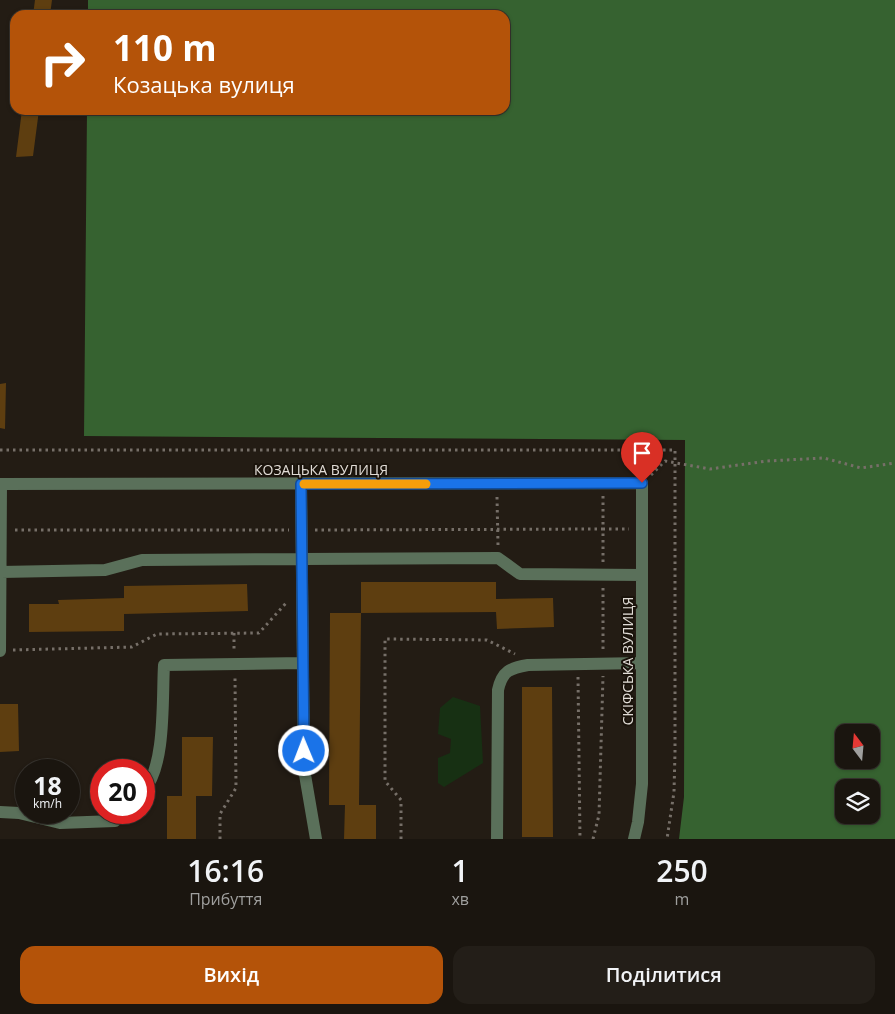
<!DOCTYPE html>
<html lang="uk">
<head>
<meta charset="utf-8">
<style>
	body { margin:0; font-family:"Open Sans",sans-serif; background:#231e18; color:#f1f3f6; height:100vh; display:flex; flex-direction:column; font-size:19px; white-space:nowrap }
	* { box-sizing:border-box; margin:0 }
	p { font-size:16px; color:#9f9f9e }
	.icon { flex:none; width:28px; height:28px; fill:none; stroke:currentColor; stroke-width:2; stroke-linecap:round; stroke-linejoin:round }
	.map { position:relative; height:839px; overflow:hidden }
	.drawer { display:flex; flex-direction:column; background:#1a150f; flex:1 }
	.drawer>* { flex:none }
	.guide { position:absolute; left:10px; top:10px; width:500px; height:105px; border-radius:15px; box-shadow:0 1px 4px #0004,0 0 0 1px #38342f; background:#b45309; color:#fff; overflow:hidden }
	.needle { width:32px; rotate:344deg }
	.tools { position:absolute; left:835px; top:724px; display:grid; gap:10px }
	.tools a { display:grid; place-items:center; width:45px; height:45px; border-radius:10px; background:#1a150f; box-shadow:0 1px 4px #0004,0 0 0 1px #38342f; font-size:25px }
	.speed { position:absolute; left:15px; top:759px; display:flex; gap:10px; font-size:25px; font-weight:700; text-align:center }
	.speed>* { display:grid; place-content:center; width:65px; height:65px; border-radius:50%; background:#1a150f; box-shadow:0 1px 4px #0004,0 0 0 1px #38342f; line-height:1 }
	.speed small { font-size:12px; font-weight:400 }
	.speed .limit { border:8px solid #d22; background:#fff; color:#111 }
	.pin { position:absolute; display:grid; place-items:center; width:42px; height:42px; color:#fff; margin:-51px -21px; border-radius:50% 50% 50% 0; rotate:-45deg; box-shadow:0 0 5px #0007 }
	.pin .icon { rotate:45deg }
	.me { position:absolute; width:55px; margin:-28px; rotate:359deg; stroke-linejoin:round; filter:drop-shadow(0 0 4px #0008) }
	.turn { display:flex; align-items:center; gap:18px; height:105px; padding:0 20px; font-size:22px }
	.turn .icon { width:65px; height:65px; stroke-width:2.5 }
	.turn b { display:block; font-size:35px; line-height:42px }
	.eta { display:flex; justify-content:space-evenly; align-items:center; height:85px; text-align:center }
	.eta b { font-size:30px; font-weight:600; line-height:35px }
	.action { display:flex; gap:10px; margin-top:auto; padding:10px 20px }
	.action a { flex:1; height:58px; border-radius:15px; background:#b45309; color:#fff; font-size:20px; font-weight:600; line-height:58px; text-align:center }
	.action a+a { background:#231e18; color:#f1f3f6 }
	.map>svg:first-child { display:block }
	.green { fill:#173013 }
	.forest { fill:#366230; fill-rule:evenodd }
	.building { fill:#5e3e10 }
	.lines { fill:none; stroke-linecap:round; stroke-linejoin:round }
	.path { stroke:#766f68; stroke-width:3; stroke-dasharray:2.5 4; stroke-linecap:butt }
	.minor { stroke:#5a705a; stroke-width:12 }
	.route-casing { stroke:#114b97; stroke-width:12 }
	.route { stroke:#1a73e8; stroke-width:9 }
	.slow { stroke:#f59e0b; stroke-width:9 }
	.labels { text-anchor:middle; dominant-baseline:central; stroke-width:4; stroke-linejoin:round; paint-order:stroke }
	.street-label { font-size:14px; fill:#e1dcd6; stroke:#1a130b }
</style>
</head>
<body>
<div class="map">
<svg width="895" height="839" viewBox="0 0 895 839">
	<rect width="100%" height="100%" fill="#231c14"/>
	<path class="green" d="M453 697 480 706 483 763 444 787 438 783V758L450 753 451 739 438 734 440 708Z"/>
	<path class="forest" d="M88 0H895V839H679L684 797 685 440 84 436 87 110H505V15H88ZM844 732H871V760H844ZM844 788H871V815H844Z"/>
	<path class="building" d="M35 0H52L50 15H33Z
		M22 110H39L33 156 16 157Z
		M6 383 5 429 0 428V384Z
		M361 582H496V599L553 598 554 627 497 629 496 612 361 613Z
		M247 584 248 611 124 614V631L29 632V604H59L58 600 124 598V586Z
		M330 613H361L359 805H376V839H344L345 805H329Z
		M522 687H552L553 837H522Z
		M0 704H18L19 751 0 752Z
		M182 737H213L212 796H196V839H167V796H182Z"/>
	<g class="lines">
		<path class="path" d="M0 450H675V752L674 792 667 839
			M651 475 665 461 710 469 767 461 824 458 861 468 895 463
			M603 496V529H629
			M497 497 498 545
			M15 530H289
			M315 530 603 529V562
			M603 588V649
			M234 633V650
			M13 650 132 647 157 634 259 633 287 602
			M578 677 580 839
			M220 839V814L236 788 235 677
			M401 839V800L385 781V639L487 640 515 654
			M593 839 599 815 603 676"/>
		<path class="minor" d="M0 484 642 483V784L638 822 634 839
			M301 484 304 769 316 839
			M1 572 105 570 142 560 498 558 520 574 642 575
			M0 651 1 484
			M144 790C166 766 162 698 164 665L303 663
			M0 812 19 813 60 823 115 821 123 812
			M497 839 498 690C502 671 510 668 528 665L642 663"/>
	</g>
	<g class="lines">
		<g class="route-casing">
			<path id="route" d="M304 751 301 484 642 483"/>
		</g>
		<use href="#route" class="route"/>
		<path class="slow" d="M304 484H426"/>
	</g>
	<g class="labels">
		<g class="street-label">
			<text x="321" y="469">КОЗАЦЬКА ВУЛИЦЯ</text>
			<text transform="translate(627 661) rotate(-90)">СКІФСЬКА ВУЛИЦЯ</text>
		</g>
	</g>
</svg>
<div class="tools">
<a><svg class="needle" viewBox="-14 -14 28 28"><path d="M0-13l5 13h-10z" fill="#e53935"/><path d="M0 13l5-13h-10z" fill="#9f9f9e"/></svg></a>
<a><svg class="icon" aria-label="layers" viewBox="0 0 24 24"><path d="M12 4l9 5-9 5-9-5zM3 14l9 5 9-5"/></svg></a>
</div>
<div class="speed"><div>18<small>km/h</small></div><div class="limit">20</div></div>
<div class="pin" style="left:642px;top:483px;background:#d93025"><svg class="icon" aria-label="arrive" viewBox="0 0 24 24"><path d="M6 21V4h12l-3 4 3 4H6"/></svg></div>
<svg class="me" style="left:304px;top:751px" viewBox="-20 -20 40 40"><circle r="17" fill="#1a73e8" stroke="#fff" stroke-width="3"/><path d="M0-11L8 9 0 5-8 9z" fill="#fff"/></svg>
<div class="guide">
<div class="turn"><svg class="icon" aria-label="right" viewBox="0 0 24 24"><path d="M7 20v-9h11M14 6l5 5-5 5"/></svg><div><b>110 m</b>Козацька вулиця</div></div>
</div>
</div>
<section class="drawer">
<div class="eta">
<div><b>16:16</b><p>Прибуття</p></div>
<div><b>1</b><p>хв</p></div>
<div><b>250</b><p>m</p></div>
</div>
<div class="action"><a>Вихід</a><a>Поділитися</a></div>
</section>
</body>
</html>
